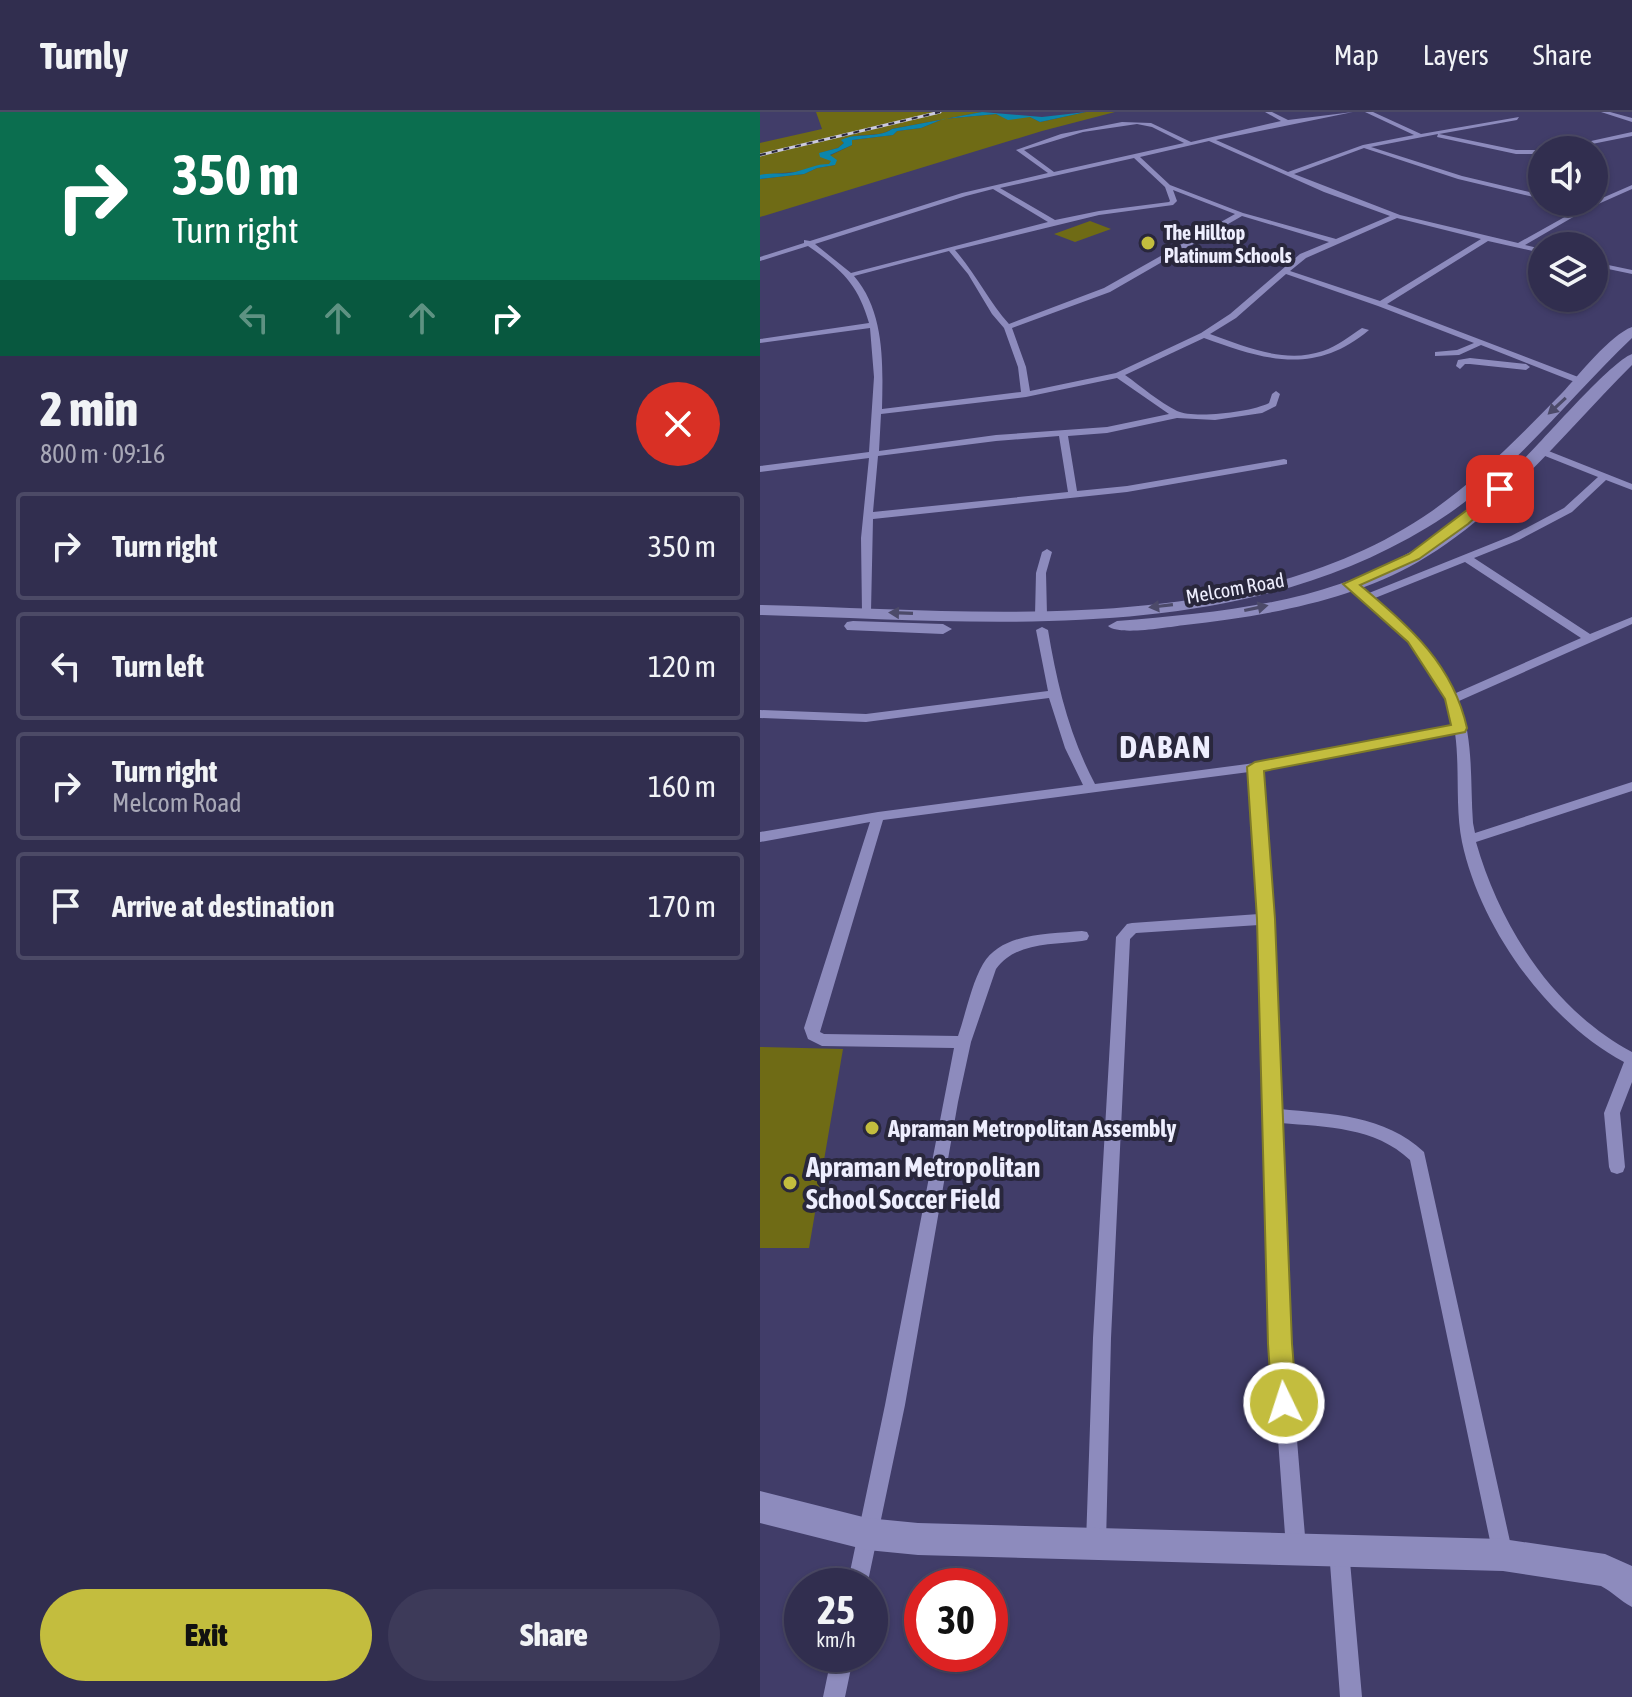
<!DOCTYPE html>
<html lang="en">
<head>
<meta charset="utf-8">
<style>
	body { margin:0; font-family:"Asap Condensed",sans-serif; background:#3d3a59; color:#f1f3f6; height:100vh; display:flex; flex-direction:column; font-size:30px; white-space:nowrap }
	* { box-sizing:border-box; margin:0 }
	p { font-size:26px; color:#a8a8b7 }
	.icon { flex:none; width:44px; height:44px; fill:none; stroke:currentColor; stroke-width:2; stroke-linecap:round; stroke-linejoin:round }
	.map { position:relative; flex:1; overflow:hidden }
	.panel { display:flex; flex-direction:column; background:#312e4f; width:760px }
	.panel>* { flex:none }
	.top-card { background:#0b6e4f; color:#fff; overflow:hidden }
	.buttons { position:absolute; left:768px; top:24px; display:grid; gap:16px }
	.buttons a { display:grid; place-items:center; width:80px; height:80px; border-radius:50%; background:#312e4f; box-shadow:0 2px 6px #0004,0 0 0 2px #4c4a66; font-size:40px }
	.speed { position:absolute; left:24px; top:1456px; display:flex; gap:16px; font-size:40px; font-weight:700; text-align:center }
	.speed>* { display:grid; place-content:center; width:104px; height:104px; border-radius:50%; background:#312e4f; box-shadow:0 2px 6px #0004,0 0 0 2px #4c4a66; line-height:1 }
	.speed small { font-size:20px; font-weight:400 }
	.speed .limit { border:12px solid #d22; background:#fff; color:#111 }
	.pin { position:absolute; display:grid; place-items:center; width:68px; height:68px; color:#fff; margin:-34px; border-radius:16px; box-shadow:0 4px 12px #0006 }
	.me { position:absolute; width:88px; margin:-44px; rotate:356deg; stroke-linejoin:round; filter:drop-shadow(0 0 6px #0008) }
	.turn { display:flex; align-items:center; gap:28px; height:168px; padding:0 40px; font-size:36px }
	.turn .icon { width:104px; height:104px; stroke-width:2.5 }
	.turn b { display:block; font-size:56px; line-height:68px }
	.lanes { display:flex; align-items:center; height:76px; padding:0 40px; background:#0003; justify-content:center; gap:40px; direction:ltr }
	.lanes .off { opacity:.35 }
	.round { display:grid; place-items:center; flex:none; width:84px; height:84px; border-radius:42px; background:#3d3a59 }
	.overview { display:flex; align-items:center; justify-content:space-between; height:136px; padding:0 40px }
	h1 { font-size:48px; font-weight:800; line-height:60px }
	.action { display:flex; gap:16px; margin-top:auto; padding:16px 40px }
	.action a { flex:1; height:92px; border-radius:48px; background:#c3bd3e; color:#111; font-size:32px; font-weight:800; line-height:92px; text-align:center }
	.action a+a { background:#3d3a59; color:#f1f3f6 }
	ul { padding:0; list-style:none }
	li { display:flex; align-items:center; gap:24px; height:108px; margin:0 16px 12px; padding:0 24px; border:4px solid #4c4a66; border-radius:8px }
	li div { flex:1 }
	li b { display:block; font-size:30px }
	li em { font-style:normal }
	header { display:flex; align-items:center; gap:48px; box-sizing:border-box; height:112px; padding:0 40px; background:#312e4f; border-bottom:2px solid #4c4a66 }
	header strong { font-size:38px }
	nav { display:flex; gap:44px; margin-inline-start:auto; font-size:28px }
	main { display:flex; flex:1; min-height:0 }
	.map>svg:first-child { display:block }
	.green { fill:#6f6b15 }
	.water { fill:#0b86ac }
	.lines { fill:none; stroke-linecap:round; stroke-linejoin:round }
	.street { fill:#8d8bbd; fill-rule:evenodd }
	.secondary { fill:#8d8bbd; fill-rule:evenodd }
	.rail-casing { stroke:#cbcae0; stroke-width:3 }
	.rail { stroke:#29273c; stroke-width:2; stroke-dasharray:6; stroke-linecap:butt }
	.oneway { fill:#4c4a69 }
	.route { fill:#c3bd3e; stroke:#7f7b28; stroke-width:2 }
	.poi-dot { fill:#c3bd3e; stroke:#29273c; stroke-width:3 }
	.labels { text-anchor:middle; dominant-baseline:central; stroke-width:8; stroke-linejoin:round; paint-order:stroke }
	.far-poi-label { font-size:20px; font-weight:bold; fill:#eeeefe; stroke:#29273c; text-anchor:start }
	.far-street-label { font-size:20px; fill:#eeeefe; stroke:#29273c }
	.poi-label { font-size:24px; font-weight:bold; fill:#eeeefe; stroke:#29273c; text-anchor:start }
	.near-poi-label { font-size:28px; font-weight:bold; fill:#eeeefe; stroke:#29273c; text-anchor:start }
	.district-label { font-size:32px; font-weight:bold; letter-spacing:2px; fill:#eeeefe; stroke:#29273c }
</style>
</head>
<body>
<header>
<strong>Turnly</strong>
<nav><a>Map</a><a>Layers</a><a>Share</a></nav>
</header>
<main>
<section class="panel">
<div class="top-card">
<div class="turn"><svg class="icon" aria-label="right" viewBox="0 0 24 24"><path d="M7 20v-9h11M14 6l5 5-5 5"/></svg><div><b>350 m</b>Turn right</div></div>
<div class="lanes"><svg class="icon off" aria-label="left" viewBox="0 0 24 24"><path d="M17 20v-9H6M10 6l-5 5 5 5"/></svg><svg class="icon off" aria-label="ahead" viewBox="0 0 24 24"><path d="M12 20V5M6 11l6-6 6 6"/></svg><svg class="icon off" aria-label="ahead" viewBox="0 0 24 24"><path d="M12 20V5M6 11l6-6 6 6"/></svg><svg class="icon" aria-label="right" viewBox="0 0 24 24"><path d="M7 20v-9h11M14 6l5 5-5 5"/></svg></div>
</div>
<div class="overview"><div><h1>2 min</h1><p>800 m · 09:16</p></div><a class="round" style="background:#d93025;color:#fff"><svg class="icon" aria-label="close" viewBox="0 0 24 24"><path d="M6 6l12 12M18 6L6 18"/></svg></a></div>
<ul>
<li><svg class="icon" aria-label="right" viewBox="0 0 24 24"><path d="M7 20v-9h11M14 6l5 5-5 5"/></svg><div><b>Turn right</b></div><em>350 m</em></li>
<li><svg class="icon" aria-label="left" viewBox="0 0 24 24"><path d="M17 20v-9H6M10 6l-5 5 5 5"/></svg><div><b>Turn left</b></div><em>120 m</em></li>
<li><svg class="icon" aria-label="right" viewBox="0 0 24 24"><path d="M7 20v-9h11M14 6l5 5-5 5"/></svg><div><b>Turn right</b><p>Melcom Road</p></div><em>160 m</em></li>
<li><svg class="icon" aria-label="arrive" viewBox="0 0 24 24"><path d="M6 21V4h12l-3 4 3 4H6"/></svg><div><b>Arrive at destination</b></div><em>170 m</em></li>
</ul>
<div class="action"><a>Exit</a><a>Share</a></div>
</section>
<div class="map">
<svg width="872" height="1585" viewBox="0 0 872 1585">
	<rect width="100%" height="100%" fill="#413d69"/>
	<path class="green" d="M56 0H222L132 17C117 27 98 19 82 29L84 31 78 36 60 41 72 49 69 52 35 60 0 63V31L62 17Z
		M326 0H355L282 19 0 105V67L44 62 57 56 75 53 69 44 92 33V28L133 23 137 19 161 16 183 7 236 2 243 5H270L280 10Z
		M330 109 351 117 315 130 294 122Z
		M0 935 83 937 49 1136H0Z"/>
	<path class="water" d="M222 0 282 5 326 0 280 10 270 5 248 8 236 2 183 7 161 16 137 19 133 23 92 28V33L70 43 77 48 75 53 57 56 44 62 0 67V63C12 60 24 63 35 60 47 57 56 52 69 52L71 49 60 45 59 41 78 36 84 31 81 28C97 20 118 27 132 17Z"/>
	<g class="lines">
		<path class="street" d="M505 0H512L528 8 593 0 456 28 528 60 603 33 654 23 605 0H613L661 22 759 5 757 8 679 22 756 38H782V42H756L677 25 678 22 611 35 702 64 782 83V87L698 67 604 36 534 62 640 103 758 131 819 97 797 90 824 94 872 73V77L827 97 765 133 782 137V141L728 129 627 192 826 268V272H820L721 233 699 243 675 244V240L697 238 714 231 618 194 526 162 476 206 450 222C486 235 525 252 563 239 577 234 590 224 602 216L609 218C554 264 505 248 444 226L365 263C382 275 399 290 417 299 434 307 492 300 509 291L512 282 516 279 520 282 516 294 502 301 455 308 417 306 347 321 308 324 317 379 367 374 524 347 527 348V352L367 380 113 407 111 499 106 502 102 501 101 426 109 346 0 360V354L109 340 114 265 110 216 0 231V227L109 211C98 172 81 157 48 134L0 149V145L44 131V128L50 129 202 81 288 61 256 38 301 22 362 10 391 11 431 30 521 9ZM377 12 392 15 424 31 294 60 264 38 323 20ZM449 29 564 80 630 104 576 127 483 101 410 73 380 45ZM374 46 405 75 410 89 409 90 339 99 295 108 240 76ZM233 77 288 110 91 161 55 132 206 84ZM413 78 475 102 344 176 249 212C229 190 216 162 195 138L339 103 413 93 417 89ZM482 104 569 130 540 142 470 202 441 221 356 261 270 279 266 255 252 216 350 180ZM637 106 721 127 620 189 530 159 546 146ZM189 139 208 162 232 202 244 216 258 255 261 280 122 297C123 252 125 200 94 164ZM357 266 409 302 347 315 236 323 119 339 121 302 266 285ZM299 324 308 380 113 400 118 344 236 329Z
			M841 0H850L872 6V10Z
			M872 20V24L802 38H790Z
			M834 150 872 158V162L834 154Z
			M710 246 766 252 770 255 766 258 710 252H705L700 257 696 254 698 248Z
			M775 336H781L872 372V378L846 368 812 400 759 428 714 446 830 522 872 505V512L699 589C714 628 710 670 713 711L715 721 872 670V679L716 730C740 814 793 898 872 940V970L860 1001 865 1055 863 1060 857 1062 851 1060 849 1055 844 1001 864 950C787 909 720 815 702 730 695 695 700 656 695 621L502 658 513 807 520 997C571 1002 625 1003 664 1040L753 1443 750 1450 743 1453 736 1450 733 1443 650 1048C615 1015 567 1015 521 1011L529 1232 546 1436 543 1443 536 1446 529 1443 526 1436 511 1232 499 813 376 821 370 827 351 1226 346 1431 343 1438 336 1441 329 1438 326 1431 333 1226 356 825 367 812 372 811 499 802 489 660 123 708 60 920 64 922 198 924C206 901 211 873 223 852 242 820 290 822 322 819L327 820 329 824 327 828 322 829C291 833 256 830 236 857L211 930 198 990 145 1293 107 1474H87L125 1293 194 936 62 934 48 927 44 916 110 710 0 730V720L118 700 323 673 305 636 289 586 106 610 0 606V598L106 602 288 579 276 518 282 515 288 518C297 572 309 623 335 672L495 651 694 613C684 567 653 530 618 500 608 490 595 482 585 472L586 470H594L609 481 751 424 804 396 838 365 775 340ZM705 450 821 526 696 581 664 533 615 486Z
			M287 437 292 440 286 461 287 503 281 506 275 503 276 461 282 440Z
			M579 1428 586 1431 589 1438 602 1585H580L569 1438 572 1431Z
			M72 1542H94L85 1585H63Z"/>
		<path class="secondary" d="M872 215V226C806 289 747 368 668 415 469 536 222 509 0 503V493C216 498 485 529 672 399 720 365 761 323 802 281 819 263 850 223 872 215Z
			M872 242V253C804 321 742 401 658 450 588 490 503 504 425 513 408 515 359 524 348 514L357 509C454 501 559 492 645 443 688 419 724 385 759 352 781 331 850 250 872 242Z
			M93 509 183 512 192 517 183 522 87 518 84 514 87 510Z
			M0 1379 107 1406 158 1411 743 1427 845 1442 872 1454V1495C860 1489 853 1480 841 1474L743 1459 158 1443 107 1438 0 1411Z"/>
		<g class="rail-casing">
			<path id="rail" d="M0 43 180 0"/>
		</g>
		<use href="#rail" class="rail"/>
	</g>
	<defs><path id="oneway-solid" d="M-6-.8H1V-3.2L6.5 0L1 3.2V.8H-6Z" transform="scale(2)"/></defs>
	<g class="oneway">
		<use href="#oneway-solid" transform="translate(797 294) rotate(137)"/>
		<use href="#oneway-solid" transform="translate(401 494) rotate(173)"/>
		<use href="#oneway-solid" transform="translate(496 496) rotate(-12)"/>
		<use href="#oneway-solid" transform="translate(141 501) rotate(-178)"/>
	</g>
	<path class="route" d="M740 373 745 374V379L708 412 659 447 600 473C649 515 692 550 707 616L705 620 504 659 515 807 532 1232 537 1291 533 1299 524 1303 515 1299 512 1291 508 1232 497 807 487 655 495 650 691 613 685 587 648 530 583 472 649 442Z"/>
	<g class="poi-dot">
		<circle cx="388" cy="131" r="8"/>
		<circle cx="112" cy="1016" r="8"/>
		<circle cx="30" cy="1071" r="8"/>
	</g>
	<g class="labels">
		<g class="far-poi-label">
			<text x="404" y="120">The Hilltop<tspan x="404" dy="23">Platinum Schools</tspan></text>
		</g>
		<g class="far-street-label">
			<text transform="translate(475 476) rotate(-10)">Melcom Road</text>
		</g>
		<g class="poi-label">
			<text x="128" y="1016">Apraman Metropolitan Assembly</text>
		</g>
		<g class="near-poi-label">
			<text x="46" y="1055">Apraman Metropolitan<tspan x="46" dy="32">School Soccer Field</tspan></text>
		</g>
		<g class="district-label">
			<text x="406" y="634">DABAN</text>
		</g>
	</g>
</svg>
<div class="buttons">
<a><svg class="icon" aria-label="sound" viewBox="0 0 24 24"><path d="M4 9h4l5-4v14l-5-4H4zM17 9q2 3 0 6"/></svg></a>
<a><svg class="icon" aria-label="layers" viewBox="0 0 24 24"><path d="M12 4l9 5-9 5-9-5zM3 14l9 5 9-5"/></svg></a>
</div>
<div class="speed"><div>25<small>km/h</small></div><div class="limit">30</div></div>
<div class="pin" style="left:740px;top:377px;background:#d93025"><svg class="icon" aria-label="arrive" viewBox="0 0 24 24"><path d="M6 21V4h12l-3 4 3 4H6"/></svg></div>
<svg class="me" style="left:524px;top:1291px" viewBox="-20 -20 40 40"><circle r="17" fill="#c3bd3e" stroke="#fff" stroke-width="3"/><path d="M0-11L8 9 0 5-8 9z" fill="#fff"/></svg>
</div>
</main>
</body>
</html>
